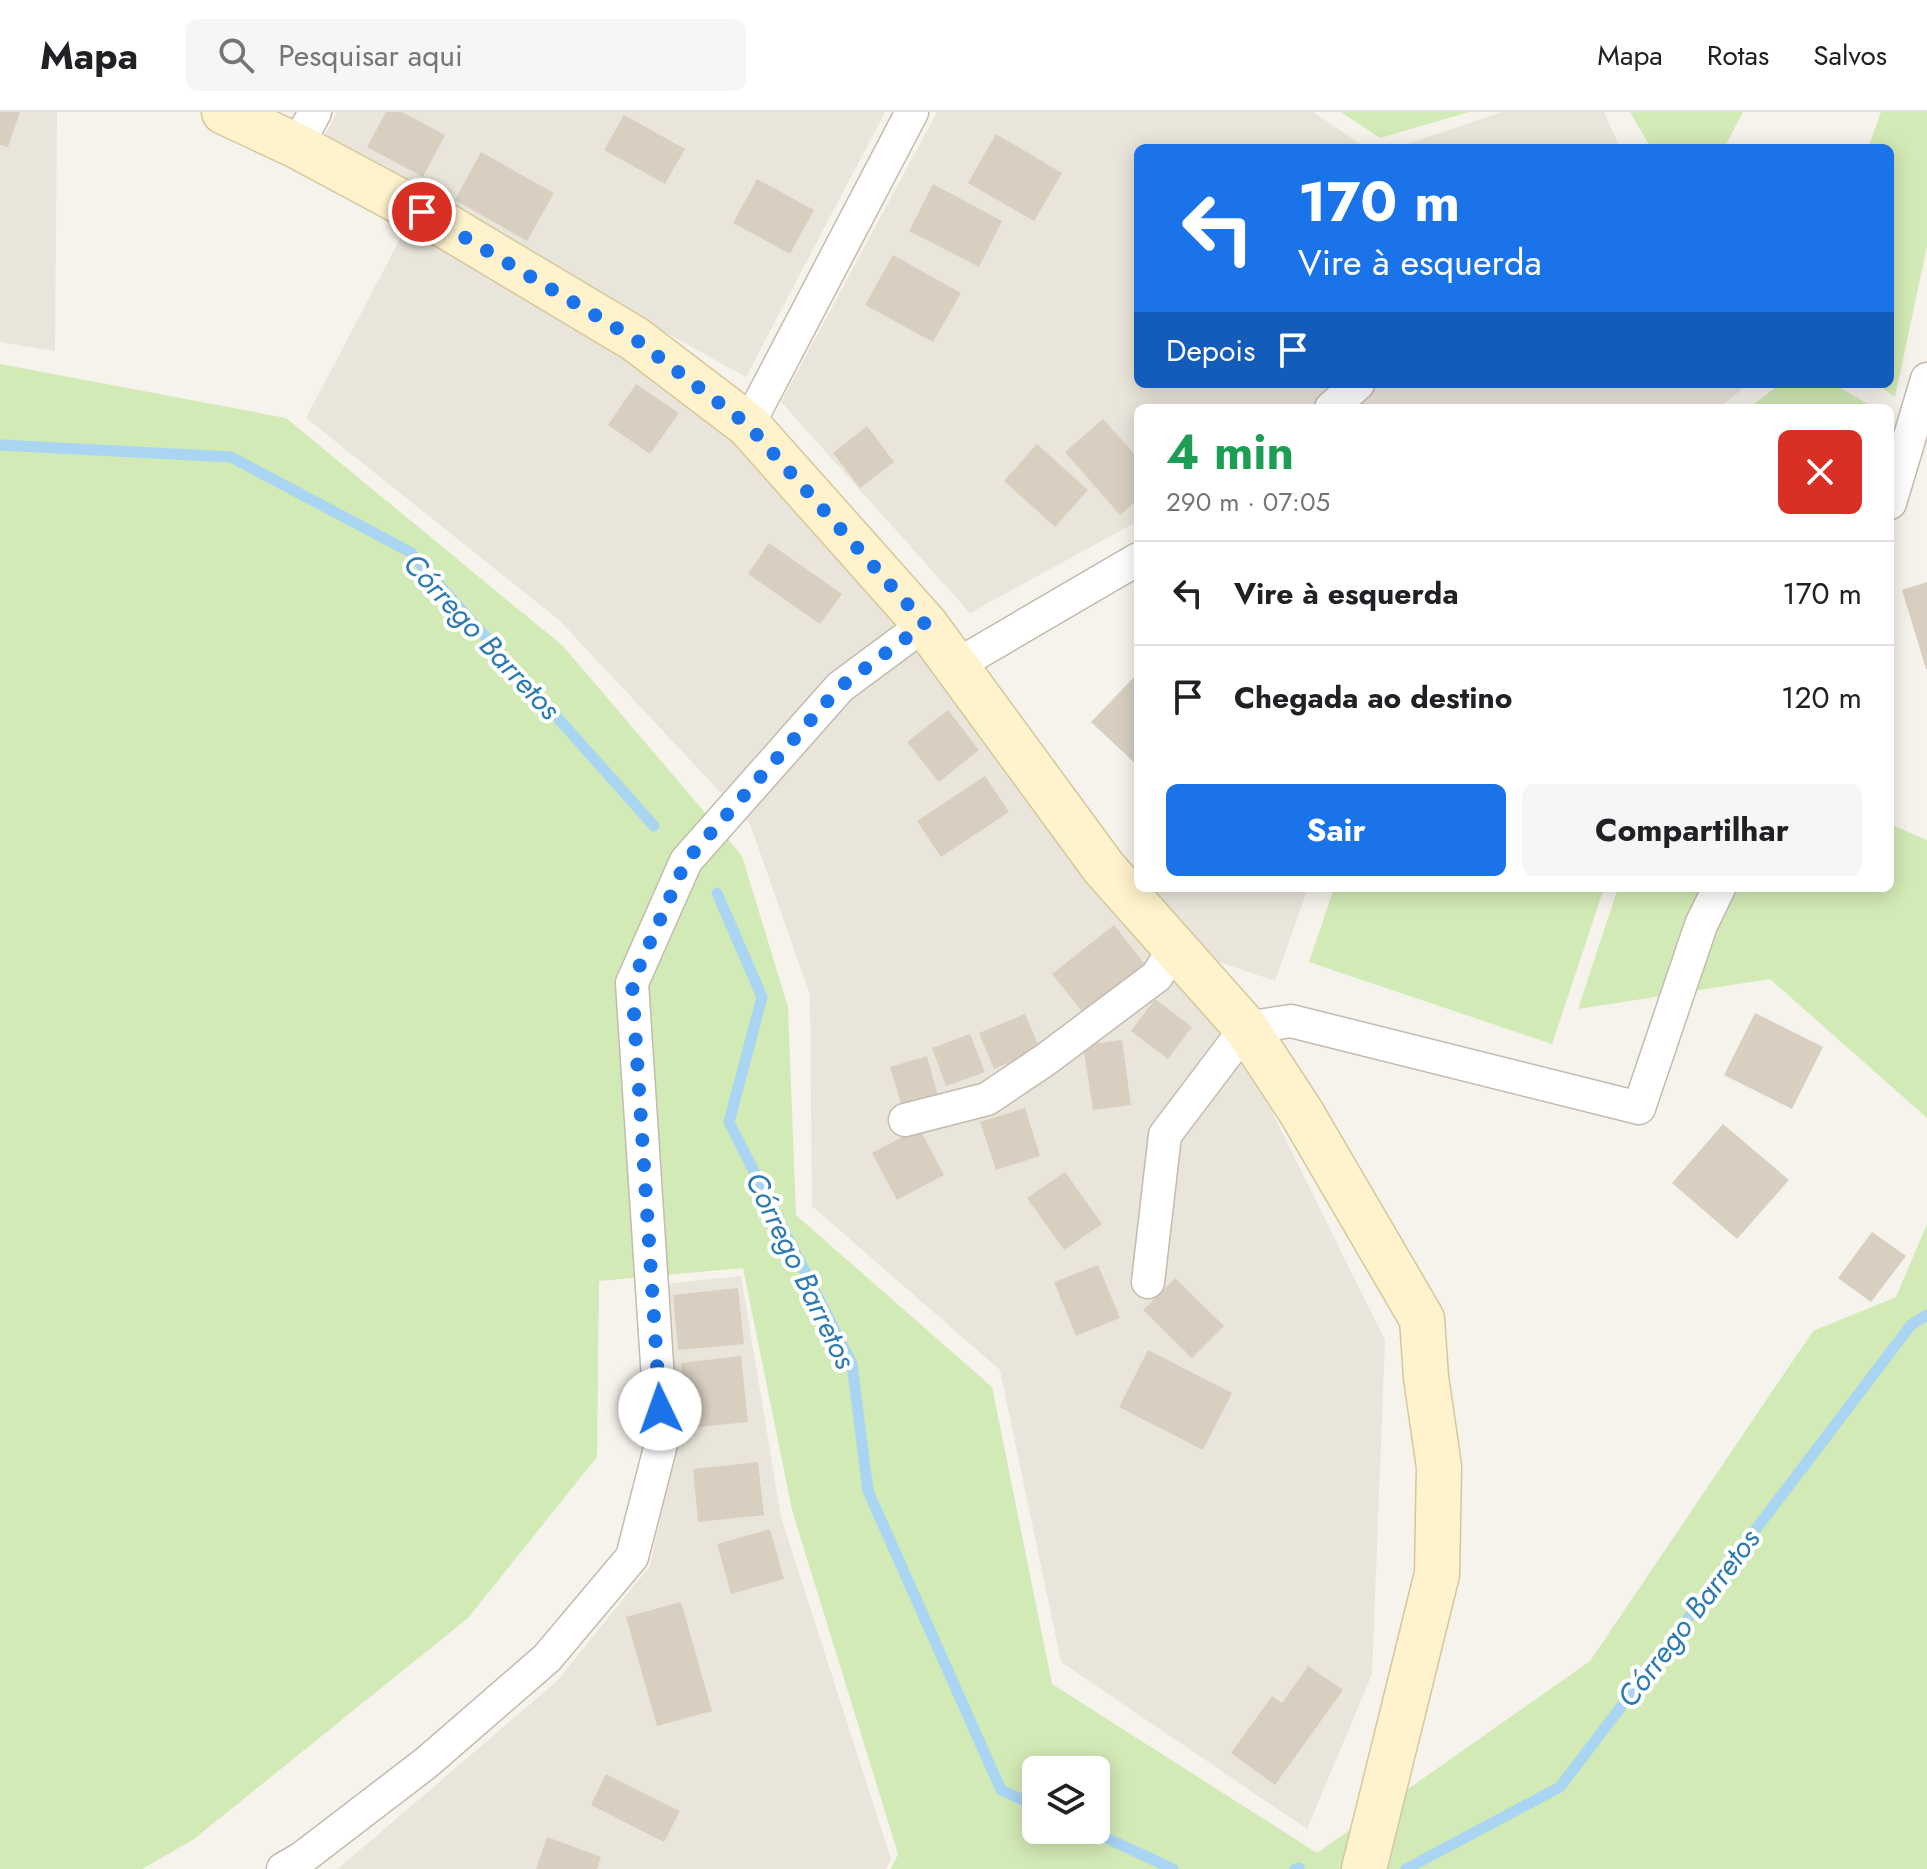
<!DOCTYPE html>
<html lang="pt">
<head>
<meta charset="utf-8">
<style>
	body { margin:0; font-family:Jost,sans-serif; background:#f6f6f6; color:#202124; height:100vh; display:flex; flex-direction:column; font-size:30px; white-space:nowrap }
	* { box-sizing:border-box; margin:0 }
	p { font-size:26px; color:#757577 }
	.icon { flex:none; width:44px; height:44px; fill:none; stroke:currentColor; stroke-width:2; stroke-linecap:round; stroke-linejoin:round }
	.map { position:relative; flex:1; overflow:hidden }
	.drawer { position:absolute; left:1134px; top:292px; width:760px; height:488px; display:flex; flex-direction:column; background:#fff; border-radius:12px; box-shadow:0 4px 20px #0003 }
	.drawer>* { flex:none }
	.banner { position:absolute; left:1134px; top:32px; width:760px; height:244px; border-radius:12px; box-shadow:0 4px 20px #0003; background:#1a73e8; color:#fff; overflow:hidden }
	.tools { position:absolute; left:1022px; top:1644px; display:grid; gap:16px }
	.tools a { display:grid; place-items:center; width:88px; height:88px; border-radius:12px; background:#fff; box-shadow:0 4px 20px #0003; font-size:40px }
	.pin { position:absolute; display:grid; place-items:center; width:68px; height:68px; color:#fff; margin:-34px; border:4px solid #fff; border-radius:50%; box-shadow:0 2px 8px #0007 }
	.me { position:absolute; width:88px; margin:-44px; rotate:357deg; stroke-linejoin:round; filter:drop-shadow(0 0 6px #0008) }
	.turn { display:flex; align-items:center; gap:28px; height:168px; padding:0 32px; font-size:36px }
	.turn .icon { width:104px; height:104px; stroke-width:2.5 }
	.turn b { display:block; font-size:56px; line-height:68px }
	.then { display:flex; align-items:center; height:76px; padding:0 32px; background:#0003; gap:16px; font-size:30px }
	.round { display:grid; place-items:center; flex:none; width:84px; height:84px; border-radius:12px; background:#f6f6f6 }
	.head { display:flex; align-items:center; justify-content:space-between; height:136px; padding:0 32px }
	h1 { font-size:48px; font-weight:700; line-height:60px; color:#1e9e55 }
	.cta { display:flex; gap:16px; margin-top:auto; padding:16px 32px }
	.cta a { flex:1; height:92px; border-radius:12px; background:#1a73e8; color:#fff; font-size:32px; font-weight:700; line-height:92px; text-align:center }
	.cta a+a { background:#f6f6f6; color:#202124 }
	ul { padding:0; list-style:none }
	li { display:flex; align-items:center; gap:24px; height:104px; padding:0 32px; border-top:2px solid #e0e0e0 }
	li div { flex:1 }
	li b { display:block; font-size:30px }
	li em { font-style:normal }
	header { display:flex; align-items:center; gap:48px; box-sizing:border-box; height:112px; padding:0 40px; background:#fff; border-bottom:2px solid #e0e0e0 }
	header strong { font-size:38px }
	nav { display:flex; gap:44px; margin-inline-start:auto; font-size:28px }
	.search { width:560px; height:72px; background:#f6f6f6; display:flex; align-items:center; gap:20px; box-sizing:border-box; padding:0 28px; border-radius:12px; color:#757577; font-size:30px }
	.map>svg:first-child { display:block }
	.residential { fill:#eae5da }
	.green { fill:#d2eab5; fill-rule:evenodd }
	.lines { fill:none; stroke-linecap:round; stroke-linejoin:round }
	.stream { stroke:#a9d4f2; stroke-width:11 }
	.building { fill:#d8cfc1 }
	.minor-casing { stroke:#c2bbae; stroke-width:35 }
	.secondary-casing { stroke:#d6c79b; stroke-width:47 }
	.minor { stroke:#fff; stroke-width:32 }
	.secondary { stroke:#fff3cd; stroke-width:44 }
	.route { stroke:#1a73e8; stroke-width:14; stroke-dasharray:0 25.2 }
	.labels { text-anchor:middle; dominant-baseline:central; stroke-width:8; stroke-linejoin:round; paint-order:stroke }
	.water-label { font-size:30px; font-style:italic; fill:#2e7ab2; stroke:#fff }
</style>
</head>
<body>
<header>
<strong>Mapa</strong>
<div class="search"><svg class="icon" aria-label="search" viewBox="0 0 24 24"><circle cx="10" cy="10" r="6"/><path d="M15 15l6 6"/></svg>Pesquisar aqui</div>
<nav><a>Mapa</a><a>Rotas</a><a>Salvos</a></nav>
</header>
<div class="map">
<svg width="1927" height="1757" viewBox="0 0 1927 1757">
	<rect width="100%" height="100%" fill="#f6f3ec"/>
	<path class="residential" d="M0 0H57L55 239 0 230Z
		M337 0H885L746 265 322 29Z
		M937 0H1313L1367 36H1138V272H1749L1718 296H1138V409L970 501 781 290Z
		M1502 0H1604L1620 36H1395Z
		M410 108 740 317 1231 917 1385 1228 1372 1562 1307 1717 1061 1550 1000 1258 812 1094 810 883 750 712 559 508 306 306Z
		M1152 776H1308L1275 869 1213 848Z
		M741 1164 781 1405 891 1747 886 1757H338L557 1569 650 1454 677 1328 664 1172Z"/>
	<path class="green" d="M1341 0H1469L1380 26Z
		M1630 0H1743L1724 36H1651Z
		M1881 0H1927V134L1895 285 1877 272H1890V36H1868Z
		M0 252 286 306 563 534 742 744 788 895 796 1103 992 1275 1052 1572 1317 1741 1590 1549 1813 1219 1896 1185 1927 1112V1757H891L898 1742 792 1398 743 1156 599 1169 597 1345 468 1506 194 1727 142 1757H0ZM1036 1658H1096V1718H1036Z
		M1780 272H1834L1874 296H1749Z
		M1890 712 1927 728V1006L1770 867 1578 897 1618 776H1890Z
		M1334 776H1604L1552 932 1309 850Z"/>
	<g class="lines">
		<path class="stream" d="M0 333 231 345 410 440 654 714
			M717 781 762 885 729 1010 852 1252 868 1379 1001 1678 1036 1694
			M1089 1718 1173 1757
			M1295 1757 1299 1756
			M1406 1757 1560 1675 1911 1213 1927 1203"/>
	</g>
	<path class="building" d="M0 0H20L8 35 0 33Z
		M386 0H402L445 23 423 65 367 35Z
		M624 3 685 37 665 72 604 38Z
		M996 22 1062 61 1034 109 968 71Z
		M481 40 554 81 527 129 455 88Z
		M757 67 814 98 790 142 733 111Z
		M933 72 1002 109 979 155 909 119Z
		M893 143 961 181 933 230 865 193Z
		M636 272 679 301 650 342 608 313Z
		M1103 307 1138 346V387L1120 403 1065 340Z
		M867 314 894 350 860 376 833 341Z
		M1037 332 1088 378 1055 415 1004 369Z
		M769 431 842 482 820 512 748 462Z
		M1927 470V557H1926L1902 478Z
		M1138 561V654L1091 610Z
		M948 598 979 638 939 670 907 630Z
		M985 664 1009 700 941 745 917 709Z
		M1114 813 1147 855 1086 904 1052 862Z
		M1155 887 1192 915 1168 947 1131 919Z
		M1755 901 1823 935 1792 997 1724 963Z
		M1025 902 1040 937 994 957 979 921Z
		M970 922 985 960 946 974 932 936Z
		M1122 928 1131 993 1093 998 1083 933Z
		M927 944 938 984 902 995 890 955Z
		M1025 996 1040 1044 996 1058 980 1010Z
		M1723 1012 1789 1068 1737 1127 1672 1071Z
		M919 1016 944 1063 897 1088 872 1041Z
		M1065 1060 1102 1112 1064 1138 1027 1086Z
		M1872 1120 1906 1144 1871 1190 1838 1166Z
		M1098 1153 1120 1206 1076 1224 1054 1170Z
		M1175 1166 1224 1214 1192 1246 1143 1198Z
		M738 1176 744 1232 678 1238 673 1183Z
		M1148 1238 1232 1281 1203 1338 1119 1295Z
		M741 1244 748 1310 687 1316 681 1251Z
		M758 1350 764 1403 698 1410 693 1357Z
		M770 1417 784 1467 731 1482 717 1432Z
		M681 1490 712 1599 657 1614 626 1505Z
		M1308 1554 1343 1578 1275 1673 1231 1641 1272 1584 1282 1591Z
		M606 1662 680 1699 664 1730 591 1693Z
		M547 1725 601 1745 597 1757H536Z"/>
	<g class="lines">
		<g class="minor-casing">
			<path id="minor" d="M297 34 315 0
				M1331 296 1358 272
				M748 313 912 0
				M1890 391 1927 267
				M955 554 1138 447
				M905 1008 987 987 1045 948 1157 864 1174 836
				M1148 1170 1165 1023 1246 916 1291 909 1639 996 1701 813 1719 776
				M283 1757 302 1746 426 1651 547 1546 632 1445 662 1328 632 871 686 749 840 575 925 512"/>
		</g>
		<g class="secondary-casing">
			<path id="secondary" d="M224 0 297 34 446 114 635 227 748 313 925 512 1104 756 1246 916 1301 1000 1422 1207 1426 1265 1439 1355 1437 1462 1364 1757"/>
		</g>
		<use href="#minor" class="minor"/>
		<use href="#secondary" class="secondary"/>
	</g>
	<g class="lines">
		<path class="route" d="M422 100 635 227 748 313 925 512 840 575 686 749 632 871 660 1297"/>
	</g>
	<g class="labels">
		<g class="water-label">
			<text transform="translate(482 524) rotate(47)">Córrego Barretos</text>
			<text transform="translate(801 1158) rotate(64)">Córrego Barretos</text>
			<text transform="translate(1688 1506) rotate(-53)">Córrego Barretos</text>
		</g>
	</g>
</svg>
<div class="tools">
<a><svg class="icon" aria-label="layers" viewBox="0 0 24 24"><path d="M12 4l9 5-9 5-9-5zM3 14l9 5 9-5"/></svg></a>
</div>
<div class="pin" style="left:422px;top:100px;background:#d93025"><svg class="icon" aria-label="arrive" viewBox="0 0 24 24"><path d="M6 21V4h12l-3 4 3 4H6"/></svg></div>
<svg class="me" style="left:660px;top:1297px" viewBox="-20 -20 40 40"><circle r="19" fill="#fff"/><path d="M0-13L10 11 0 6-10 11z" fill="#1a73e8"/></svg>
<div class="banner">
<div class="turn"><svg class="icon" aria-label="left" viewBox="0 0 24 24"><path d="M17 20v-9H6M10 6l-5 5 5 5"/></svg><div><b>170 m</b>Vire à esquerda</div></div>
<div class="then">Depois<svg class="icon" aria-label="arrive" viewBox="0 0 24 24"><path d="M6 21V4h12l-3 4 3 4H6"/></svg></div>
</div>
<section class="drawer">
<div class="head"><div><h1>4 min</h1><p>290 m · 07:05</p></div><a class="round" style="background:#d93025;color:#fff"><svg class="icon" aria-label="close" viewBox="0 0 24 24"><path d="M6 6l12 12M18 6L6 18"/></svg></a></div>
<ul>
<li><svg class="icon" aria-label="left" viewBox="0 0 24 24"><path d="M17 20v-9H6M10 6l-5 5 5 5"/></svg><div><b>Vire à esquerda</b></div><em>170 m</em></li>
<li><svg class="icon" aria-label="arrive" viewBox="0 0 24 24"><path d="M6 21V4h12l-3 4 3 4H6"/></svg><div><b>Chegada ao destino</b></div><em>120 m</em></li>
</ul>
<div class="cta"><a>Sair</a><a>Compartilhar</a></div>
</section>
</div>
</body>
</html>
